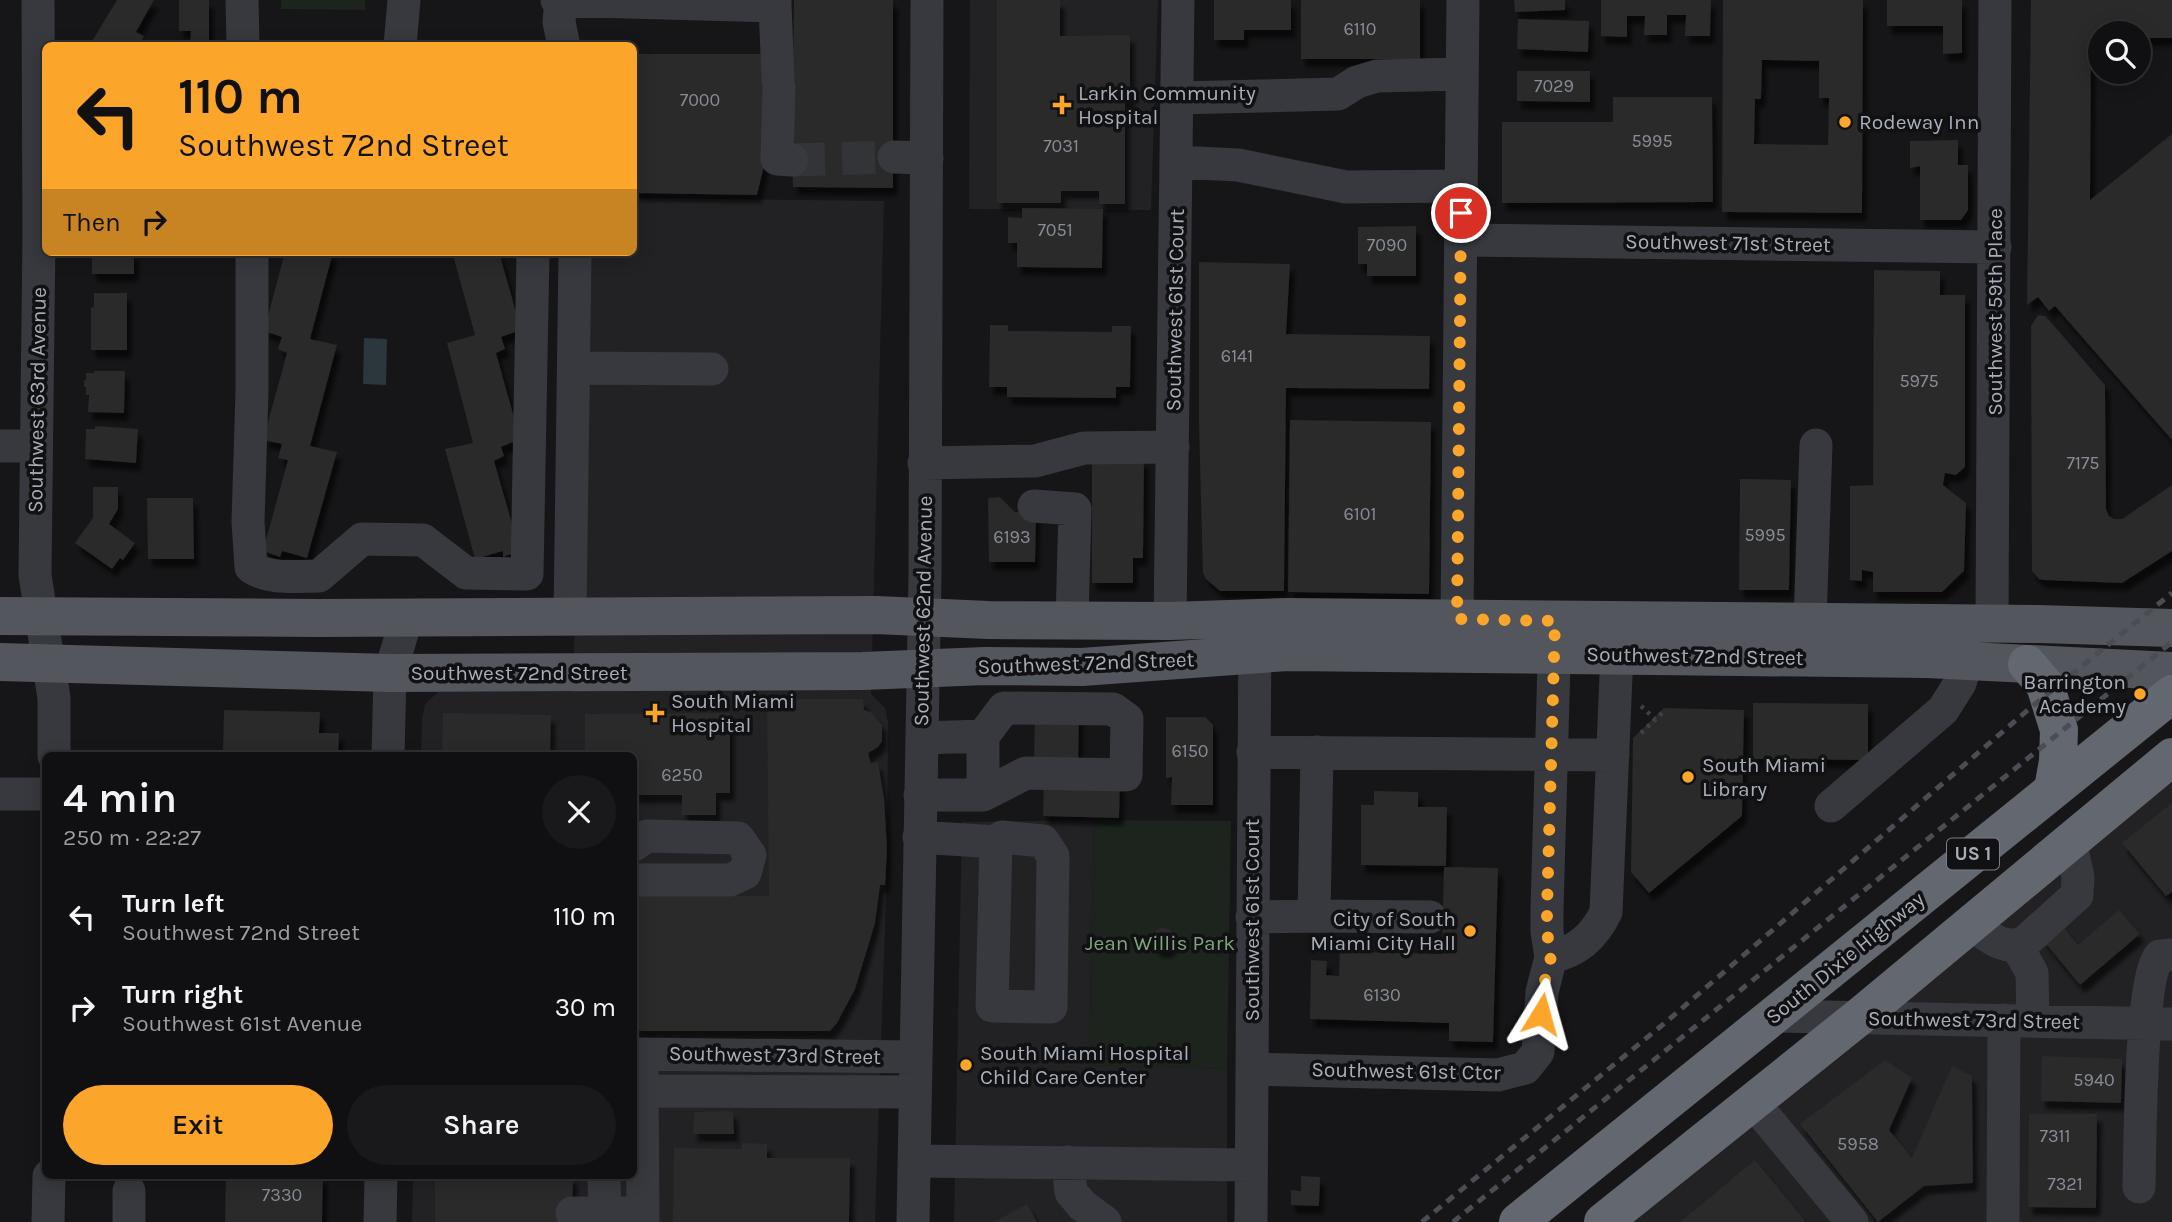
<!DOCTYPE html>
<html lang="en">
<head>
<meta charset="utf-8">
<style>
	body { margin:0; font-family:Karla,sans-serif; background:#19191b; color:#f1f3f6; height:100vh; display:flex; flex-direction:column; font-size:26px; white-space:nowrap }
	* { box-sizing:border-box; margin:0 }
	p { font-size:23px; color:#9c9d9f }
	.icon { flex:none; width:38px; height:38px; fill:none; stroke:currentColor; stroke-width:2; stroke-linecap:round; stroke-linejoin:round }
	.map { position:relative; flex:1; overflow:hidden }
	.sheet { position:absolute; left:42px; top:752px; width:595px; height:427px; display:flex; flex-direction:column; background:#101012; border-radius:10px; box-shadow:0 4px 18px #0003,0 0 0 2px #303032 }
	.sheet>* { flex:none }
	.top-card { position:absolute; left:42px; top:42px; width:595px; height:214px; border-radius:10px; box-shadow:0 4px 18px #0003,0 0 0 2px #303032; background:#fba62b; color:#111; overflow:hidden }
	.tools { position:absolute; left:2088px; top:21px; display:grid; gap:14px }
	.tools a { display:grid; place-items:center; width:63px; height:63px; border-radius:50%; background:#101012; box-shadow:0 4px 18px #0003,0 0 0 2px #303032; font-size:35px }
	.pin { position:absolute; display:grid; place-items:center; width:60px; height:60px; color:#fff; margin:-30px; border:4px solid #fff; border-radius:50%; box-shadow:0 2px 7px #0007 }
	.me { position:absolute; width:77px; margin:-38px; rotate:8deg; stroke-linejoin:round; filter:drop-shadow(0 0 5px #0008) }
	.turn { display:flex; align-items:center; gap:24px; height:147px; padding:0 21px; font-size:32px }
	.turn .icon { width:91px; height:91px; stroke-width:2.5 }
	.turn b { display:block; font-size:49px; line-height:60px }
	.then { display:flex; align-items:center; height:66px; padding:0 21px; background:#0003; gap:14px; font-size:26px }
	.round { display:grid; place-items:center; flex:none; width:74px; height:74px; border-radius:37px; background:#19191b }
	.overview { display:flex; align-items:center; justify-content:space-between; height:119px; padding:0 21px }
	h1 { font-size:42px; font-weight:600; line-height:52px }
	.cta { display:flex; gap:14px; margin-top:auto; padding:14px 21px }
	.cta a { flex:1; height:80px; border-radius:42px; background:#fba62b; color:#111; font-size:28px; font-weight:600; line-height:80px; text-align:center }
	.cta a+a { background:#19191b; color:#f1f3f6 }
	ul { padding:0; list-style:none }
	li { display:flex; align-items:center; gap:21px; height:91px; padding:0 21px }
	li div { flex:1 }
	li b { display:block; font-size:26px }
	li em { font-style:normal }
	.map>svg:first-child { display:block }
	.built { fill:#222225 }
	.green { fill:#1c241d }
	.water { fill:#2b373d }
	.building { fill:#29292c; fill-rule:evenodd; filter:url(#shadow) }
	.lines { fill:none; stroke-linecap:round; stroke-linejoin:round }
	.minor-tunnel { stroke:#333438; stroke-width:33; stroke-dasharray:33 17; stroke-linecap:butt }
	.path { stroke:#3d4045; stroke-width:4.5; stroke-dasharray:3.5 5; stroke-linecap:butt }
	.minor { stroke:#37393e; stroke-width:33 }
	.major { stroke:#53565d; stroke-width:38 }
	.highway { stroke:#63676f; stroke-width:38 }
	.rail { stroke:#4a4d53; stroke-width:5; stroke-dasharray:9 7; stroke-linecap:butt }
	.route { stroke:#fba62b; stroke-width:12; stroke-dasharray:0 21.6 }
	.poi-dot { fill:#fba62b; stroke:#111113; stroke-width:2.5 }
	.labels { text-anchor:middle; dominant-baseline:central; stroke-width:7; stroke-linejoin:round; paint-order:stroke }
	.number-label { font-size:18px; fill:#888c95 }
	.shield { fill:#111113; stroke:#7b7f87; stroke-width:2 }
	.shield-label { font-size:19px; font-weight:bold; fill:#a8aeb9 }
	.poi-label { font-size:21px; fill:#a8aeb9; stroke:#111113; text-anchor:start }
	.street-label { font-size:21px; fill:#a8aeb9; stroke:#111113 }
	.park-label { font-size:21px; fill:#7ea57e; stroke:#111113 }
</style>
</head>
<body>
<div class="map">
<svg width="2172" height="1222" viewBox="0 0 2172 1222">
	<defs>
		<filter id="shadow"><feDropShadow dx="4.5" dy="8" stdDeviation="2" flood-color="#0009"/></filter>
	</defs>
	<rect width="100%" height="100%" fill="#161618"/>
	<path class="built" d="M970 0H1158L1151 210 969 209Z
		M634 198 884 201 871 694 885 708 888 722 887 866 875 1222H412L413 1176H634V756H421L422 719 425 704 438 692H573L584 252H634Z
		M2172 781V1222H1628Z
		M1094 820 1089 1065 1227 1069V1222H954L962 822Z"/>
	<path class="green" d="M281 0H365V10L281 9Z
		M1094 820 1231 821 1227 1069 1089 1065Z"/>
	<path class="water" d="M364 338 387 339 386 385 363 384Z"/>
	<path class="building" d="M117 0H154L136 32 144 36 139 46H89Z
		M179 0H209V46H190L191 31H179Z
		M794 0H893V188L793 187 790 87 770 141 757 195 634 193V54H761L793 78Z
		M997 0H1060V36L1130 35V102L1125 101V204H1099V191H1061V203H997Z
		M1214 0H1291V30H1244V40H1214Z
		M1301 0H1420V59H1301Z
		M1514 0H1565V10L1515 12Z
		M1601 0H1711L1710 36H1685L1686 15H1667V35H1644L1645 16H1627V37L1601 36Z
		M1723 0H1863L1862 213 1722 212ZM1762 60 1819 61V98H1829L1828 145 1754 144 1755 99H1761Z
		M1887 0H1962V53L1943 54V26H1887Z
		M2031 0H2172V38H2138V33H2100V38H2091L2090 200 2172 134V440L2055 306 2049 311 2038 297 2027 305Z
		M1518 19 1589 21 1588 52 1517 49Z
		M1517 71H1590V102L1517 101Z
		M1613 97H1712L1713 202 1502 203V122H1613Z
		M1958 140V165H1968V210L1961 220H1920V166L1910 168V141Z
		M1022 208 1103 209 1102 268 1017 267V243H1008V217L1022 218Z
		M1416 226V276H1367V264H1358V227Z
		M92 252H134V274H92Z
		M285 252H333L310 339 337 345 310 446 337 452 307 558 282 551 280 557 263 551 288 460 278 458 282 444 263 440 287 353 278 349 282 337 264 331Z
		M452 252H499L521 330 501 337 505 349 496 353 520 439 501 447 504 456 494 461 520 551 503 557V551L475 559 445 449 473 443 447 343 475 335Z
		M1199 262 1290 264 1286 334 1430 336 1429 389 1286 388 1284 591H1220L1206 579 1203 573 1199 425Z
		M1874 270 1940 271V295H1965V467L1956 475 1945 473 1943 485 1966 503 1964 571 1942 592H1873V572L1862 570V581L1850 580V486L1873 485Z
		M94 293H127V350H91V308L94 307Z
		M2038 315 2045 316 2050 321 2105 385 2106 509 2109 516 2114 519H2122L2172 485V551L2122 583 2044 580 2039 579 2032 571 2031 326Z
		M990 325H1008V331L1112 332V326H1131L1130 387H1116V398L1007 397V387H989Z
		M94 371H125L124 413 88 412 89 395H86V387H84V380H86V373H94Z
		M1290 420 1431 422 1429 594 1288 592Z
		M95 426 138 429 136 463 85 459 86 429H95Z
		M1092 459 1144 460 1143 558H1133V583H1092Z
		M1740 479 1791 480 1789 590H1739Z
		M93 487H118V509L109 524 135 543 123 560 120 558 112 569 75 543 93 518Z
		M1000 497 1015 512H1036L1035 562H989L988 498Z
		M147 498H193L194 559H148Z
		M767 699H863L864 710 872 713 882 725V741L878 747 868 753 871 763 878 762 884 798 887 849 885 885H880L875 923 855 989 837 1023 830 1031H634V896H769Z
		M1753 703 1868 704V760L1753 759Z
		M1664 708 1744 710 1742 816 1649 893 1631 872 1633 738Z
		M224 710 320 712 319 733H339L338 756H223Z
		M1035 712H1079L1078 765H1034Z
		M443 713 551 715 550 756H442Z
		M730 713V793H716V815H682V795H634V756H585V714Z
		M1166 717H1205L1213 725V805H1171L1172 777 1166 778Z
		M1120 779 1119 818 1043 816 1044 781Z
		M1374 791 1418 792V807H1447L1446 866 1361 865V805H1374Z
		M2172 803V892L2166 896 2122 843Z
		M1444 867 1498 868 1493 1042 1449 1041V1023L1310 1019 1311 960 1327 961 1326 975 1339 976 1340 946 1362 947V952L1442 954Z
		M2119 910 2140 934 2080 985 2042 939 2060 923 2078 945Z
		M1152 939a11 11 0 1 1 22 0a11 11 0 1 1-22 0Z
		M2042 1056 2122 1059 2121 1103 2041 1101Z
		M1885 1060 1912 1078 1889 1130 1912 1158 1952 1066 1972 1076 1973 1183 1924 1186 1878 1222 1800 1124Z
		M733 1111 734 1134H693L694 1112Z
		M2029 1114H2097L2096 1208 2028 1207Z
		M742 1143 767 1144V1158H850L849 1222H673L674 1148 742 1149Z
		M1755 1160 1806 1222H1680Z
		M226 1176H323L322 1222H225Z
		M435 1176H573L572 1222H435Z
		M1301 1176 1320 1177 1319 1206 1291 1205V1190L1301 1191Z
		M1027 1204 1037 1222H994Z"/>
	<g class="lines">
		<path class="minor-tunnel" d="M792 160 894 157"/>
		<path class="path" d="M1641 706 1655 719
			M1641 733 1663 712
			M1174 940 1225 941"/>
		<path class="minor" d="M38 0 39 234 35 575 54 698V756
			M242 0 243 46
			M557 0 775 6V0
			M561 0 559 22 564 46
			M775 6 778 78
			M400 46 404 0
			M779 87 777 159 792 160
			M1178 98 1338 94 1357 82 1377 76 1462 74
			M894 157 927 158
			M1177 162 1238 165 1346 187 1461 186
			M1461 240 1995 247
			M252 252V391L248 522 251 567C269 580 297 576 319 576L362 539 423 540 466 573 527 574 533 252
			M575 368 712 369
			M0 446H35
			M924 463 1035 461 1084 448 1173 447
			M1034 506 1075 509 1072 620
			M570 616 575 252
			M1457 619 1463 0
			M1170 621 1178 0
			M1810 623 1816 445
			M1992 624 1995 0
			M983 736V795
			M1253 752 1613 755
			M1317 752 1314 916 1430 917
			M388 756 390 673 407 617
			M0 794H46
			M920 795H983L1026 773 1126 775 1127 719 1113 709 1004 708 983 736 922 738
			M1831 806 1943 710 1960 683 1967 661
			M919 837 996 842 992 1006 1051 1007 1053 856 1043 841 1002 837 996 842
			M634 845 647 836 738 838 750 855 745 873 730 880H634
			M1252 917 1314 916
			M1970 923C1987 935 2003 952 2025 942L2077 895 2078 877 2070 841
			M2017 946 2032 973 2033 1021
			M1551 957C1577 952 1595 935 1606 912L1618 629
			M1776 1016 2172 1024
			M634 1054 916 1057
			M1252 1069 1498 1075 1525 1068 1538 1052 1542 992 1551 957 1547 932V909L1555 628
			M642 1071 643 1222
			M634 1091 915 1092
			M1752 1101 1852 1222
			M914 1161 1251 1165
			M1068 1162 1071 1192 1082 1205 1105 1222
			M604 1176 605 1222
			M2139 1187C2140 1150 2140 976 2160 956L2172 955
			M572 1213H642
			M48 1222 49 1176
			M129 1222V1191
			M380 1222 381 1176
			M913 1222 925 576 927 0
			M1251 1222 1255 630
			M2003 1222 2004 1020"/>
		<path class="major" d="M0 616 318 618 876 615 988 620 1170 621 1287 617 2039 624 2172 628
			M0 662 390 673 863 671 985 666 1082 667 1287 652 1927 659 2172 671"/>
		<path class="highway" d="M2027 664 2045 685 2059 730 2058 761 2053 789
			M1518 1222 2172 694
			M1603 1222 1859 1017 2172 757"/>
		<path class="rail" d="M1422 1222 1666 1022 2029 709 2172 593
			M1453 1222 2172 642"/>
	</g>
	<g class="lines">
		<path class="route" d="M1461 213 1457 619 1555 621 1547 909V932L1551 957 1542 992 1541 1014"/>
	</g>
	<g class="poi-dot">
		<path d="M1058.5 94.5h7v7h7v7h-7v7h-7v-7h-7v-7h7z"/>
		<circle cx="1845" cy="122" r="7"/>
		<circle cx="2140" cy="694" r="7"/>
		<path d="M651.5 702.5h7v7h7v7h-7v7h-7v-7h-7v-7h7z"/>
		<circle cx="1688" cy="777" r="7"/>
		<circle cx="1470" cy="931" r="7"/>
		<circle cx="966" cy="1065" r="7"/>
	</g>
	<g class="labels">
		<g class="number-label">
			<text x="1360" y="29">6110</text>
			<text x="1554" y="86">7029</text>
			<text x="700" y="100">7000</text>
			<text x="1652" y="141">5995</text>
			<text x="1061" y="146">7031</text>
			<text x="1055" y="230">7051</text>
			<text x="1387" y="245">7090</text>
			<text x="1237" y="356">6141</text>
			<text x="1919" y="381">5975</text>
			<text x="2083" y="463">7175</text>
			<text x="1360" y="514">6101</text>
			<text x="1765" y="535">5995</text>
			<text x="1012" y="537">6193</text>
			<text x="1190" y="751">6150</text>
			<text x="682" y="775">6250</text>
			<text x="1382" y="995">6130</text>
			<text x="2094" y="1080">5940</text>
			<text x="2055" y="1136">7311</text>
			<text x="1858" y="1144">5958</text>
			<text x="2065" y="1184">7321</text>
			<text x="282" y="1195">7330</text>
		</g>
		<rect class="shield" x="1947" y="838.5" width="52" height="31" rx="5"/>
		<g class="shield-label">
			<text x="1973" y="854">US 1</text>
		</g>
		<g class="poi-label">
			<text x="1078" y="93">Larkin Community<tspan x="1078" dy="24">Hospital</tspan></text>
			<text x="1859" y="122">Rodeway Inn</text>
			<text x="2126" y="682" text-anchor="end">Barrington<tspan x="2126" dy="24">Academy</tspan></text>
			<text x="671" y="701">South Miami<tspan x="671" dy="24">Hospital</tspan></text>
			<text x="1702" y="765">South Miami<tspan x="1702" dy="24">Library</tspan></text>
			<text x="1456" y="919" text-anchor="end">City of South<tspan x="1456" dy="24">Miami City Hall</tspan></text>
			<text x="980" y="1053">South Miami Hospital<tspan x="980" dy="24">Child Care Center</tspan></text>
		</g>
		<g class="street-label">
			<text transform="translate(1728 243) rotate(1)">Southwest 71st Street</text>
			<text transform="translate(1175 310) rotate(-89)">Southwest 61st Court</text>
			<text transform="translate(1995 312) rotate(-90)">Southwest 59th Place</text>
			<text transform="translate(37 400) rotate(-89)">Southwest 63rd Avenue</text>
			<text transform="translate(923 611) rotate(-89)">Southwest 62nd Avenue</text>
			<text transform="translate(1695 656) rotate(1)">Southwest 72nd Street</text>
			<text transform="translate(1086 663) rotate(-2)">Southwest 72nd Street</text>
			<text x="519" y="673">Southwest 72nd Street</text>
			<text transform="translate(1252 920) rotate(-90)">Southwest 61st Court</text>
			<text transform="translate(1845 958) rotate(-39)">South Dixie Highway</text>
			<text transform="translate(1974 1020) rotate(1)">Southwest 73rd Street</text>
			<text transform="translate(775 1055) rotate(1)">Southwest 73rd Street</text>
			<text transform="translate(1406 1071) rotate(1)">Southwest 61st Ctcr</text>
		</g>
		<g class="park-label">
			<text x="1160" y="943">Jean Willis Park</text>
		</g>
	</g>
</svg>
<div class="tools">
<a><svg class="icon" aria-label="search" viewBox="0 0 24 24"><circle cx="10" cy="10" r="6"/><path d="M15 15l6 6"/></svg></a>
</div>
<div class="pin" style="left:1461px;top:213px;background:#d93025"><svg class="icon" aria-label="arrive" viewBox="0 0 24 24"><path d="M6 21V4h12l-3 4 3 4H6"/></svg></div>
<svg class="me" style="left:1541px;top:1014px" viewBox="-20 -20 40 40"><path d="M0-17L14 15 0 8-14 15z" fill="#fba62b" stroke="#fff" stroke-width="4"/></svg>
<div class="top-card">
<div class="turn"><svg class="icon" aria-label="left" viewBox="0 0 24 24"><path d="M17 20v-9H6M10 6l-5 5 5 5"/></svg><div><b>110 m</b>Southwest 72nd Street</div></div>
<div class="then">Then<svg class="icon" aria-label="right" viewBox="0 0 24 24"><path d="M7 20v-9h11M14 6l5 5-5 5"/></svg></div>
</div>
<section class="sheet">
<div class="overview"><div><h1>4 min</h1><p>250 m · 22:27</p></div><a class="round"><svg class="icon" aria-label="close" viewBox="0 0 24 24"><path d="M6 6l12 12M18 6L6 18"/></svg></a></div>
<ul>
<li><svg class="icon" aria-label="left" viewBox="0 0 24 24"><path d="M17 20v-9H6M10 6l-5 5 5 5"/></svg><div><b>Turn left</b><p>Southwest 72nd Street</p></div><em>110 m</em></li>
<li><svg class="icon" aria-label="right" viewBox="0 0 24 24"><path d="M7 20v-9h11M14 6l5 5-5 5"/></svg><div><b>Turn right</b><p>Southwest 61st Avenue</p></div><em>30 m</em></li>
</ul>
<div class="cta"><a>Exit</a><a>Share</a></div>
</section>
</div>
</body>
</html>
